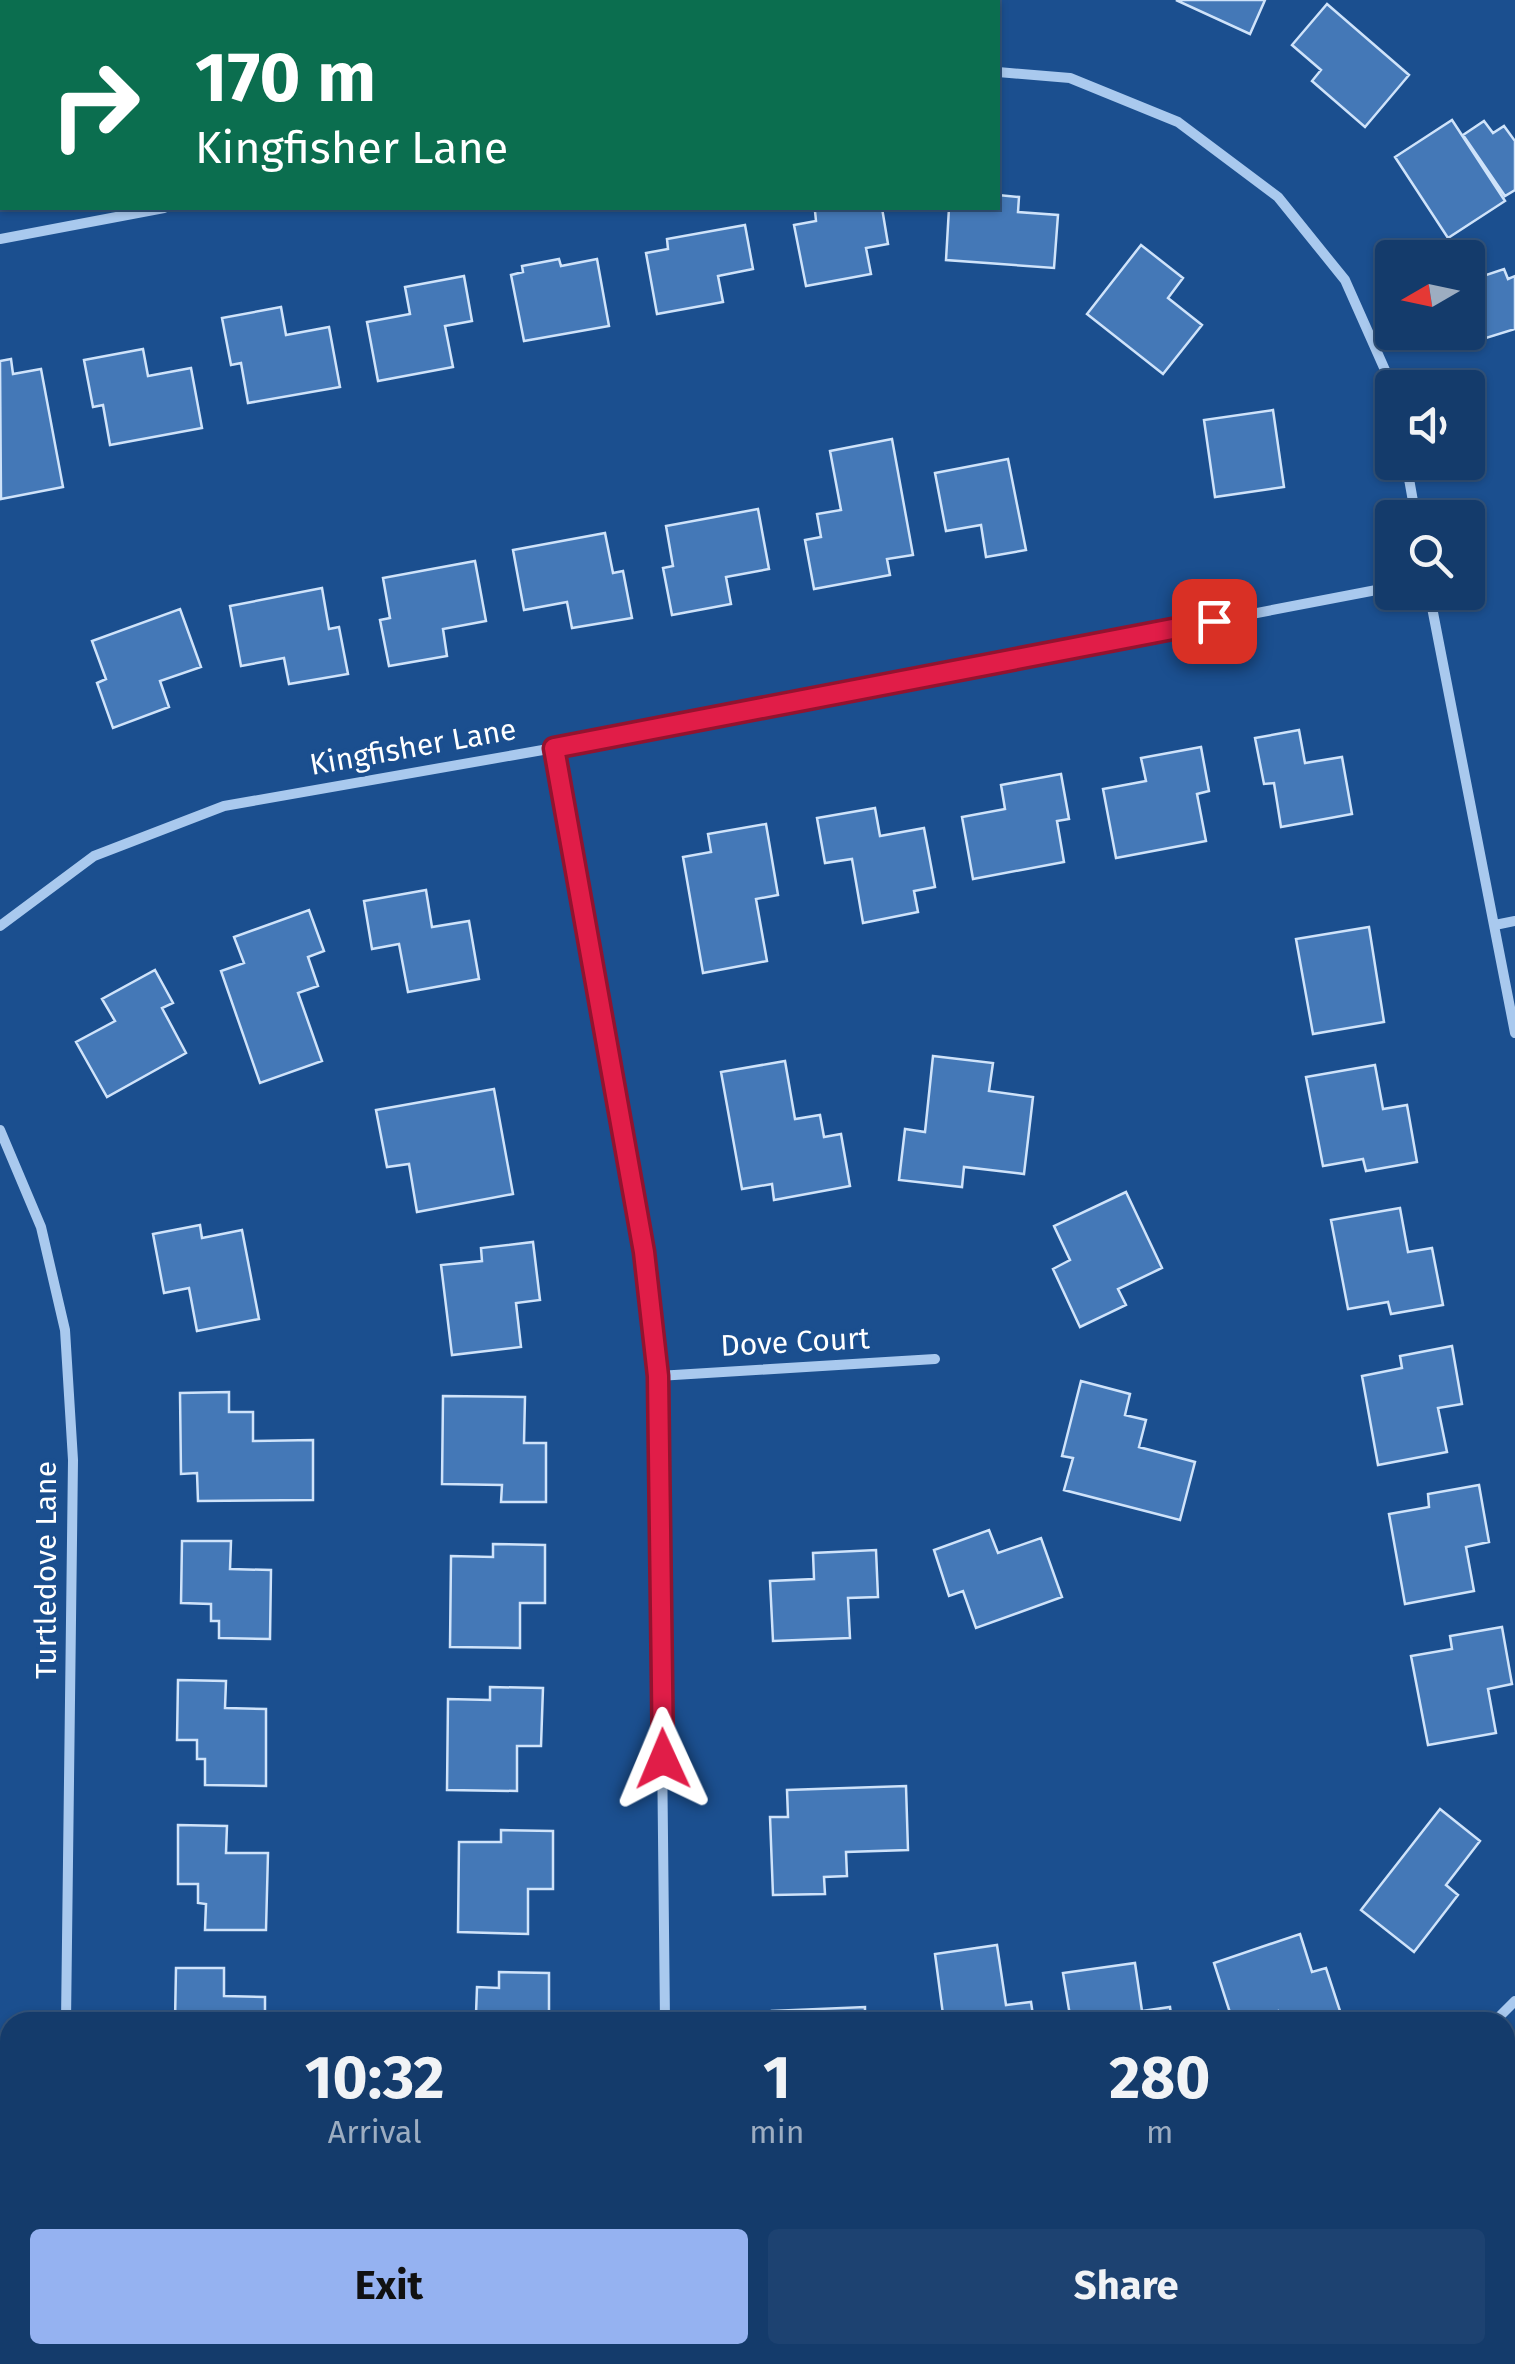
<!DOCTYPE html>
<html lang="en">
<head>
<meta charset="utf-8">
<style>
	body { margin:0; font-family:"Fira Sans",sans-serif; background:#1d4271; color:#f1f3f6; height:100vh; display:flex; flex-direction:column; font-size:38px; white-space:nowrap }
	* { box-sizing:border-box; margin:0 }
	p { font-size:32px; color:#9dadc1 }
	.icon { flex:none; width:55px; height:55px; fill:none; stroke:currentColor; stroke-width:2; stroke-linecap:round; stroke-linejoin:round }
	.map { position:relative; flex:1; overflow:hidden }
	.sheet { position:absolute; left:0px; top:2012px; width:1515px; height:352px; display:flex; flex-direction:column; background:#143b6b; border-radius:30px 30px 0 0; box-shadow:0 2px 8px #0004,0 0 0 2px #33557e }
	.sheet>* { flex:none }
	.hud { position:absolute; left:0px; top:0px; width:1000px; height:210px; box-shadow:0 2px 8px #0004,0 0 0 2px #33557e; background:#0b6e4f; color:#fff; overflow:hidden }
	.needle { width:65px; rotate:261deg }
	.fabs { position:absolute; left:1375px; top:240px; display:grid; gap:20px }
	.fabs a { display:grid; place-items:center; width:110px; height:110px; border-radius:10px; background:#143b6b; box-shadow:0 2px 8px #0004,0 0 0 2px #33557e; font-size:50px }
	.pin { position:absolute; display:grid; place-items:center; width:85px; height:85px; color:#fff; margin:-42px; border-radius:20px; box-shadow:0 5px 15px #0006 }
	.me { position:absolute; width:110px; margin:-55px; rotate:359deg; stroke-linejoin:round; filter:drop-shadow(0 0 8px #0008) }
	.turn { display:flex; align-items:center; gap:35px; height:210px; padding:0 30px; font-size:45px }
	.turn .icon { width:130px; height:130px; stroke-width:2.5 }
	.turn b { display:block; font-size:70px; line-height:85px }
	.eta { display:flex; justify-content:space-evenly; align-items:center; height:170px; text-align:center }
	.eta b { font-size:60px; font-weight:700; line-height:70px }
	.primary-button { display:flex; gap:20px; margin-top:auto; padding:20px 30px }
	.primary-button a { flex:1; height:115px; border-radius:10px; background:#95b2f1; color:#111; font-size:40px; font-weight:700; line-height:115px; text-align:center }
	.primary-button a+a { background:#1d4271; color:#f1f3f6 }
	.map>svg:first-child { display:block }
	.building { fill:#4478b7; stroke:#cfe3fa; stroke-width:2.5 }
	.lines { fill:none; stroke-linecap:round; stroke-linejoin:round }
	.street { stroke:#a9c9ee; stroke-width:10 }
	.route-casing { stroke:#92132f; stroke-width:25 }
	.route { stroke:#e11d48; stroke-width:18 }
	.labels { text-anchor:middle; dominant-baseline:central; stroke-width:8; stroke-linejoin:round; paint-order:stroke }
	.street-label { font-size:30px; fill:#fff; stroke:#1b4f8f }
</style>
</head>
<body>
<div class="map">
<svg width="1515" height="2364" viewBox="0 0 1515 2364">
	<rect width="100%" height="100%" fill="#1b4f8f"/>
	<path class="building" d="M287 0H364V2H287Z
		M436 0H542V2H437Z
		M588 0H679V2H589Z
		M1176 0H1265L1250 34Z
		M1327 4 1409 75 1365 127 1312 81 1321 70 1292 45Z
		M0 43H2L0 134Z
		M1452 120 1505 201 1448 238 1395 157Z
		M1484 121 1493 133 1504 126 1515 141V190L1505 196 1463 135Z
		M998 195 1019 197 1018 212 1058 215 1054 268 946 260 949 208H998Z
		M836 208H882L888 244 866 248 871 274 806 286 794 225 816 221 815 211Z
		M745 225 753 269 718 276 723 302 657 314 646 253 668 249 667 239Z
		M1141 245 1183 278 1168 298 1202 325 1163 374 1087 314Z
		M559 259 561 266 597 259 609 326 524 341 511 275 523 272 522 266Z
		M1504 269 1508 279 1515 276V329L1486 338 1468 281Z
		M464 276 472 321 445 326 453 367 378 381 367 322 410 314 405 287Z
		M281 307 286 335 329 327 340 387 248 403 241 363 231 365 222 318Z
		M143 349 148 376 191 368 202 428 110 445 103 405 93 407 84 360Z
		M11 359 13 374 41 369 63 487 1 499 0 361Z
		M1273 410 1284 487 1215 497 1204 420Z
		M892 439 913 555 887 559 890 575 814 589 805 540 821 537 817 514 841 510 830 451Z
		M1008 459 1026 550 986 557 981 525 946 531 935 473Z
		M758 509 769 569 726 577 731 604 672 615 663 568 673 566 666 526Z
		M605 533 613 573 623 571 632 618 572 628 567 602 524 610 513 550Z
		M475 561 486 621 443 629 447 656 389 666 380 620 390 618 383 578Z
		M322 588 329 629 339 627 348 674 289 684 284 658 241 666 230 606Z
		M180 609 201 667 160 681 169 707 113 728 97 683 106 679 92 641Z
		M1299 730 1305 763 1342 757 1352 814 1281 827 1274 783 1264 784 1255 738Z
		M1201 747 1209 791 1197 794 1206 841 1116 858 1103 789 1146 781 1141 758Z
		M1061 774 1069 819 1057 821 1064 862 973 879 962 817 1005 809 1001 785Z
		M875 808 880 836 924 828 935 887 914 891 918 912 863 923 852 859 825 863 817 818Z
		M766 824 778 895 756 899 767 961 703 973 683 857 711 852 708 834Z
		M426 890 432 927 469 921 479 979 408 992 399 944 372 949 364 901Z
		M309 910 324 951 308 957 318 986 298 993 322 1061 260 1083 221 971 244 963 234 937Z
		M1369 927 1384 1022 1313 1034 1296 939Z
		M155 970 173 1003 162 1008 186 1053 107 1097 76 1042 115 1021 102 999Z
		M933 1056 993 1063 989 1091 1033 1097 1024 1174 964 1167 962 1187 899 1180 905 1129 925 1132Z
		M785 1061 795 1119 820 1115 824 1137 841 1134 850 1186 774 1200 772 1184 742 1189 721 1072Z
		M1375 1065 1383 1109 1407 1105 1417 1162 1366 1171 1363 1159 1323 1166 1306 1077Z
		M494 1089 513 1194 417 1212 409 1164 387 1167 376 1110Z
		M1126 1192 1162 1268 1118 1289 1126 1305 1080 1327 1053 1269 1070 1260 1054 1226Z
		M1400 1208 1408 1252 1432 1248 1443 1305 1391 1314 1388 1302 1348 1309 1331 1220Z
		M200 1225 202 1238 242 1230 259 1319 197 1331 189 1288 164 1293 153 1234Z
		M533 1242 540 1300 516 1303 521 1347 452 1355 441 1265 482 1261 481 1248Z
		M1452 1346 1462 1404 1438 1408 1447 1452 1378 1465 1362 1376 1402 1368 1400 1356Z
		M1081 1381 1130 1394 1125 1415 1146 1420 1139 1447 1195 1462 1180 1520 1064 1490 1073 1458 1062 1456Z
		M229 1392V1412H253V1441L313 1440V1500L198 1501 197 1473 181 1474 180 1393Z
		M443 1396 525 1397 524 1443H546V1502H501L502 1485 442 1484Z
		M1479 1485 1489 1542 1466 1547 1474 1591 1405 1604 1389 1514 1429 1507 1428 1494Z
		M989 1530 998 1553 1041 1538 1062 1597 976 1628 963 1591 949 1596 934 1550Z
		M182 1541H231L230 1569 271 1570 270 1639 219 1638V1621H211V1604L181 1603Z
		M493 1544 545 1545V1603H520V1648L450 1647 451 1556 493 1557Z
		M876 1550 878 1597 848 1598 850 1638 773 1641 770 1581 814 1579 813 1553Z
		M1502 1627 1512 1684 1488 1689 1496 1733 1428 1745 1411 1656 1452 1649 1450 1636Z
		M178 1680 226 1681 225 1708 266 1709V1786L205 1785V1759H197V1740H177Z
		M490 1687 543 1688 541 1746H517V1791L447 1790 448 1699 490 1700Z
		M906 1786 908 1850 846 1852 847 1876 824 1877 825 1894 773 1895 770 1817H788L787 1790Z
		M1440 1809 1480 1841 1446 1885 1458 1895 1414 1952 1361 1910Z
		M178 1825 227 1826 226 1853H268L266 1930H205L206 1904 198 1903V1884H178Z
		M501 1830 553 1831V1889H528V1934L458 1932 459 1842H501Z
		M1300 1934 1312 1972 1326 1968 1341 2014 1315 2022H1281L1278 2011 1244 2022H1233L1214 1963Z
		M997 1945 1006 2005 1031 2002 1034 2022H944L935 1954Z
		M1135 1963 1142 2011 1170 2007 1172 2022H1071L1063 1973Z
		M176 1968H224V1996L265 1997V2022H175Z
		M499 1972 549 1973V2022H415V2013L476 2014 477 1987 499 1988Z
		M865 2007V2022H773L772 2011Z
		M1515 2163V2220L1505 2207V2171Z
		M201 2355H262V2359H201Z
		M494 2355H547L546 2364 494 2363Z
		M776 2355H882V2364H777Z
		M945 2355H1025L1026 2364H947Z
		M1078 2355H1168L1169 2361 1079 2364Z
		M1225 2355H1309L1310 2364H1226Z"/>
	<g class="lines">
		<path class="street" d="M176 0V2
			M998 72 1070 78 1178 122 1278 197 1345 280 1393 388
			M0 239 164 208
			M1406 462 1416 518
			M1429 592 1515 1033
			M554 748 644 1252 658 1376 665 2022
			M1495 925 1515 921
			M0 926 94 856 224 806 554 748 1392 587
			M0 1130 41 1227 65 1330 73 1460 66 2022
			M658 1376 935 1359
			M1494 2022 1515 2001
			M64 2355V2364
			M667 2355V2364"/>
	</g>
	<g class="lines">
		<g class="route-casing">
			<path id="route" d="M663 1759 658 1376 644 1252 554 748 1214 621"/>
		</g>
		<use href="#route" class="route"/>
	</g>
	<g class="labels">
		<g class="street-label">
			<text transform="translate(413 747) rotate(-10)">Kingfisher Lane</text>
			<text transform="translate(795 1342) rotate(-3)">Dove Court</text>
			<text transform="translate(46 1570) rotate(-90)">Turtledove Lane</text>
		</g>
	</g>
</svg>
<div class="fabs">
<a><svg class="needle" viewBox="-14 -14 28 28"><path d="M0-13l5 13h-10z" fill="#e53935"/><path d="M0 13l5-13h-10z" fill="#9dadc1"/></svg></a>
<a><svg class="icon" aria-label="sound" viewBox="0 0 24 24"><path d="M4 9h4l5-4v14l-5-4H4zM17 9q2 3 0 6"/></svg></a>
<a><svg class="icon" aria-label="search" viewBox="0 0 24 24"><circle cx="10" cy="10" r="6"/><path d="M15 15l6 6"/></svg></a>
</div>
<div class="pin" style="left:1214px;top:621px;background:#d93025"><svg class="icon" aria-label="arrive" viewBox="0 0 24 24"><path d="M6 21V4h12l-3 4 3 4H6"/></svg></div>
<svg class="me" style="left:663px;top:1759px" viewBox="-20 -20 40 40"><path d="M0-17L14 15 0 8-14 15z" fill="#e11d48" stroke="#fff" stroke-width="4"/></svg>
<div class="hud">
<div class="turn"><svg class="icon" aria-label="right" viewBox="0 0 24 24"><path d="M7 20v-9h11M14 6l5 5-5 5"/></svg><div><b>170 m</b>Kingfisher Lane</div></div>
</div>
<section class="sheet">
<div class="eta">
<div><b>10:32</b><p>Arrival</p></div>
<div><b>1</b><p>min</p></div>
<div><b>280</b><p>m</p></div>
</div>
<div class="primary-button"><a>Exit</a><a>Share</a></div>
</section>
</div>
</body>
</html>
